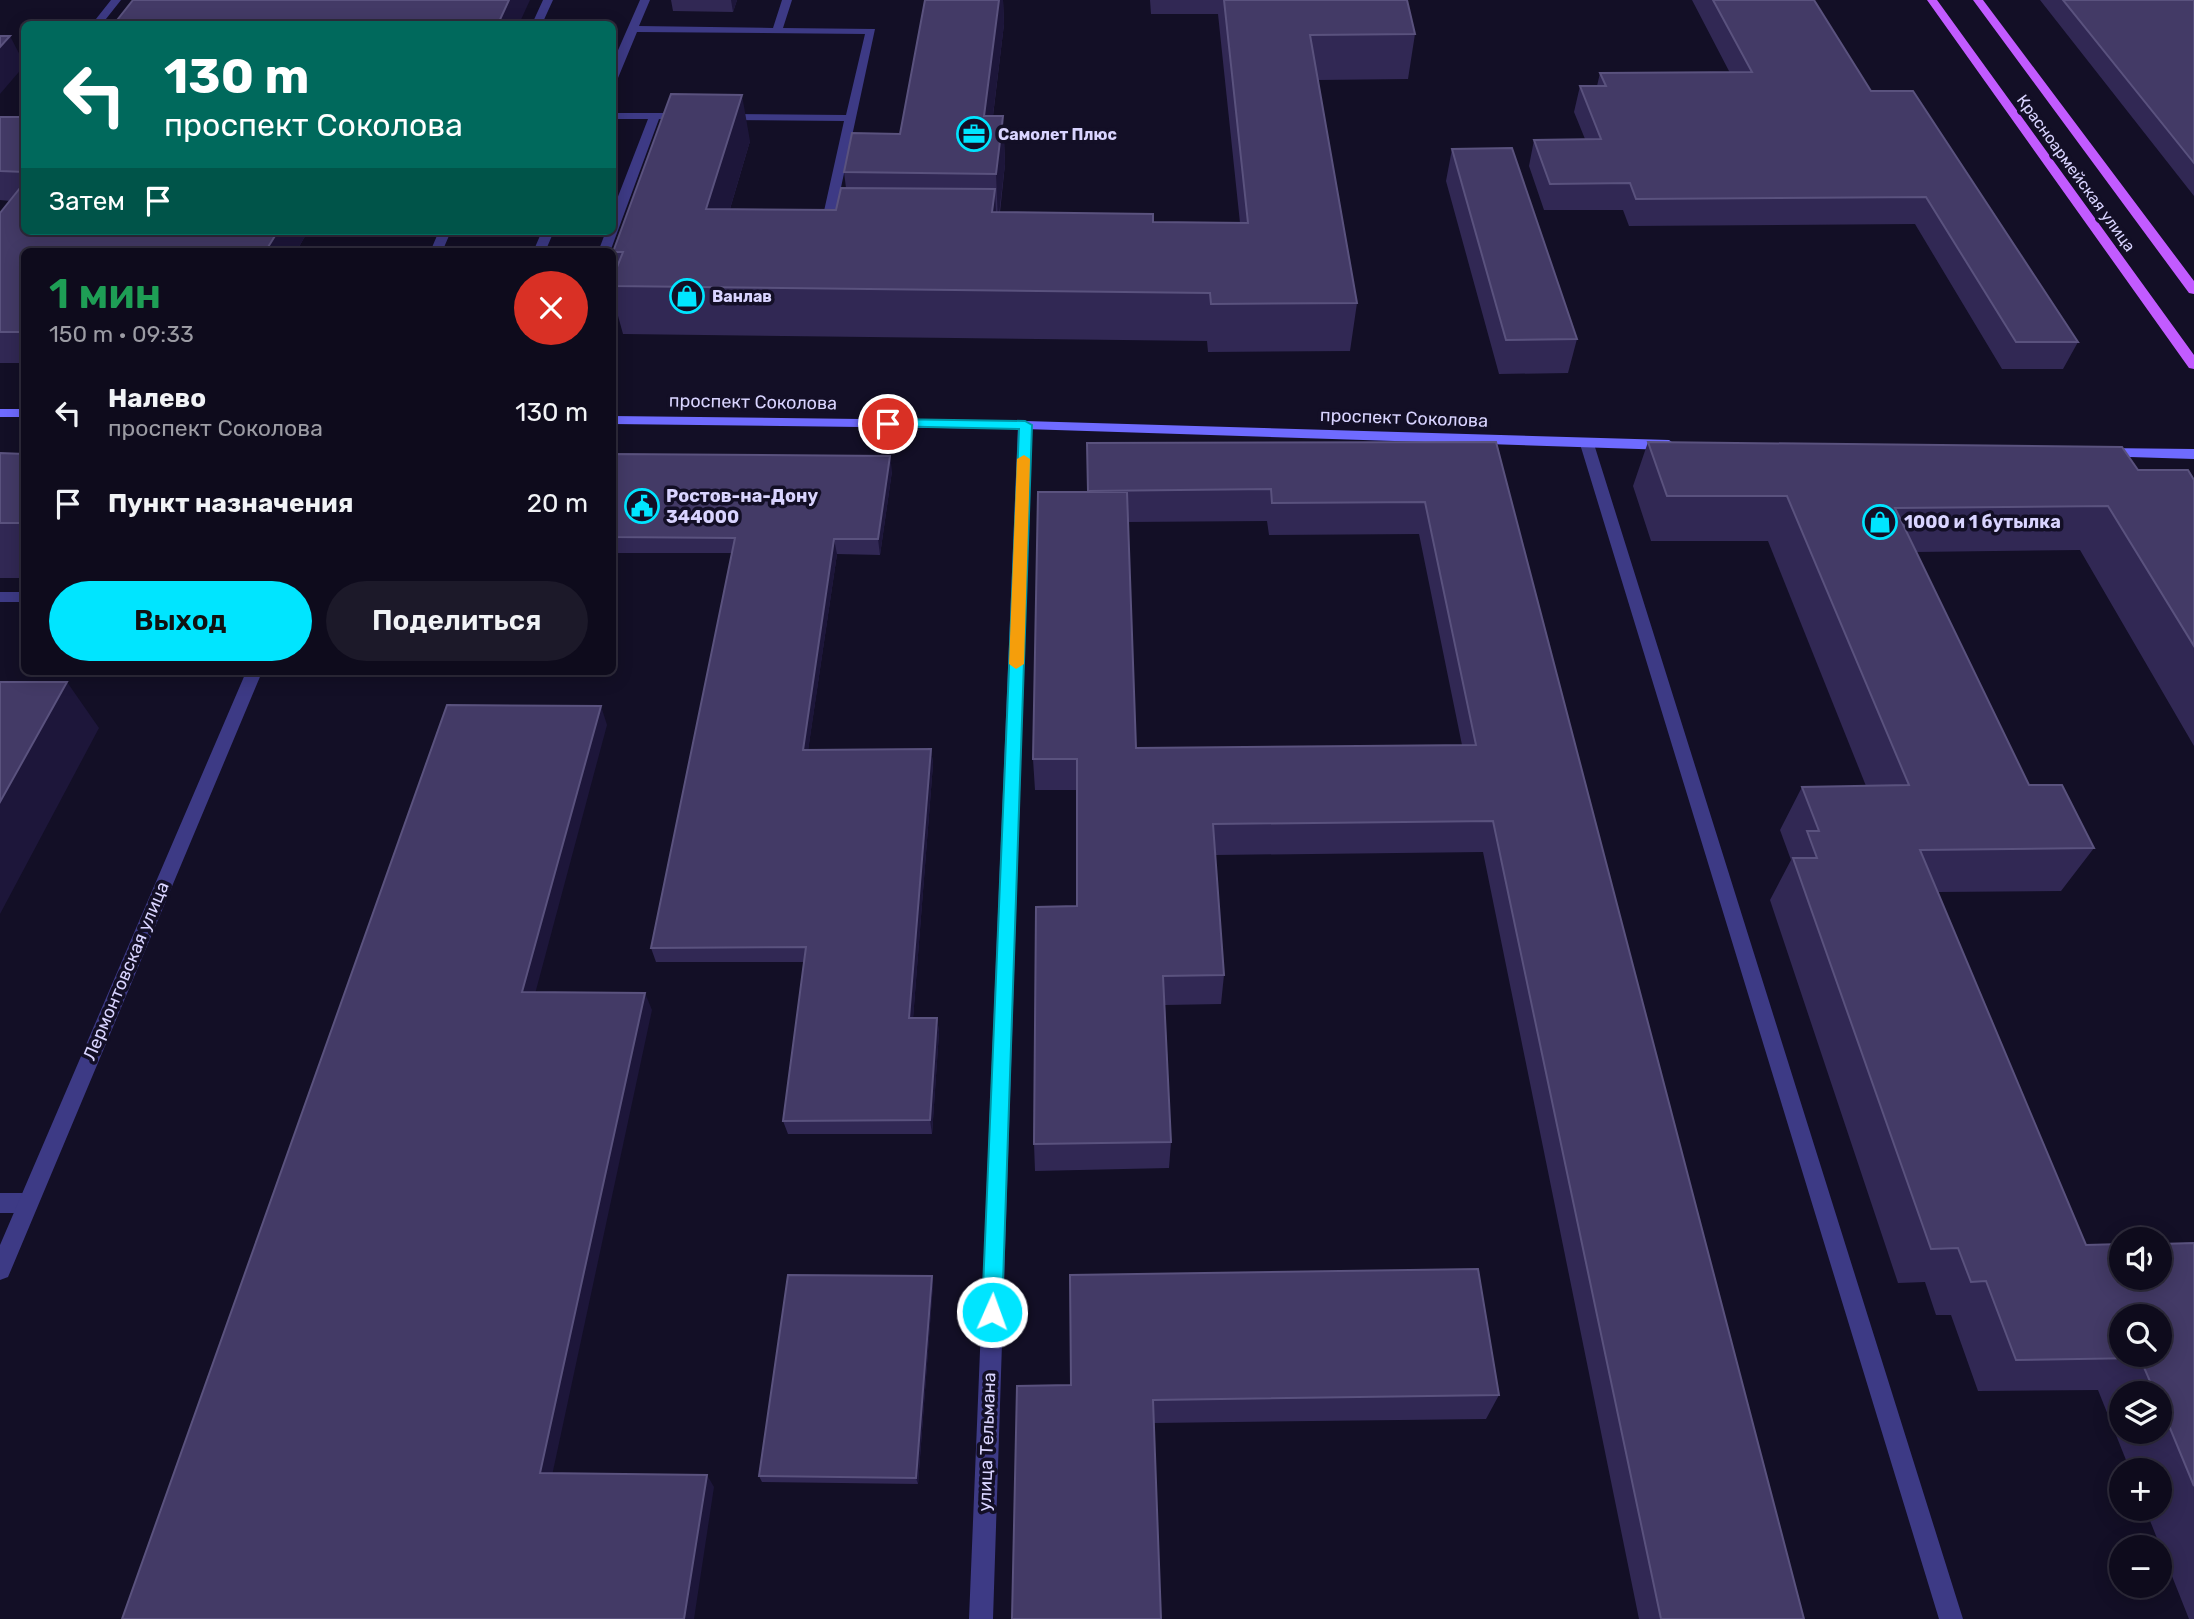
<!DOCTYPE html>
<html lang="ru">
<head>
<meta charset="utf-8">
<style>
	body { margin:0; font-family:Rubik,sans-serif; background:#1c1929; color:#f1f3f6; height:100vh; display:flex; flex-direction:column; font-size:26px; white-space:nowrap }
	* { box-sizing:border-box; margin:0 }
	p { font-size:23px; color:#9b9ba3 }
	.icon { flex:none; width:38px; height:38px; fill:none; stroke:currentColor; stroke-width:2; stroke-linecap:round; stroke-linejoin:round }
	.map { position:relative; flex:1; overflow:hidden }
	.drawer { position:absolute; left:21px; top:248px; width:595px; height:427px; display:flex; flex-direction:column; background:#0e0b1c; border-radius:10px; box-shadow:0 4px 18px #0003,0 0 0 2px #2e2b3b }
	.drawer>* { flex:none }
	.hud { position:absolute; left:21px; top:21px; width:595px; height:214px; border-radius:10px; box-shadow:0 4px 18px #0003,0 0 0 2px #2e2b3b; background:#00695c; color:#fff; overflow:hidden }
	.fabs { position:absolute; left:2109px; top:1227px; display:grid; gap:14px }
	.fabs a { display:grid; place-items:center; width:63px; height:63px; border-radius:50%; background:#0e0b1c; box-shadow:0 4px 18px #0003,0 0 0 2px #2e2b3b; font-size:35px }
	.pin { position:absolute; display:grid; place-items:center; width:60px; height:60px; color:#fff; margin:-30px; border:4px solid #fff; border-radius:50%; box-shadow:0 2px 7px #0007 }
	.me { position:absolute; width:77px; margin:-38px; rotate:2deg; stroke-linejoin:round; filter:drop-shadow(0 0 5px #0008) }
	.turn { display:flex; align-items:center; gap:24px; height:147px; padding:0 28px; font-size:32px }
	.turn .icon { width:91px; height:91px; stroke-width:2.5 }
	.turn b { display:block; font-size:49px; line-height:60px }
	.then { display:flex; align-items:center; height:66px; padding:0 28px; background:#0003; gap:14px; font-size:26px }
	.round { display:grid; place-items:center; flex:none; width:74px; height:74px; border-radius:37px; background:#1c1929 }
	.head { display:flex; align-items:center; justify-content:space-between; height:119px; padding:0 28px }
	h1 { font-size:42px; font-weight:600; line-height:52px; color:#1e9e55 }
	.button { display:flex; gap:14px; margin-top:auto; padding:14px 28px }
	.button a { flex:1; height:80px; border-radius:42px; background:#00e5ff; color:#111; font-size:28px; font-weight:600; line-height:80px; text-align:center }
	.button a+a { background:#1c1929; color:#f1f3f6 }
	ul { padding:0; list-style:none }
	li { display:flex; align-items:center; gap:21px; height:91px; padding:0 28px }
	li div { flex:1 }
	li b { display:block; font-size:26px }
	li em { font-style:normal }
	.map>svg:first-child { display:block }
	.lines { fill:none; stroke-linecap:round; stroke-linejoin:round }
	.service { fill:#3d3a85; fill-rule:evenodd }
	.minor { fill:#3d3a85; fill-rule:evenodd }
	.secondary { fill:#6f6bff; fill-rule:evenodd }
	.primary { fill:#c25bff; fill-rule:evenodd }
	.wall { fill:#312854; fill-rule:evenodd }
	.shaded-wall { fill:#1d163a }
	.building { fill:#433a66; stroke:#5a527e; stroke-width:2; fill-rule:evenodd }
	.route { fill:#00e5ff; stroke:#0095a6; stroke-width:2 }
	.slow { fill:#f59e0b }
	.labels { text-anchor:middle; dominant-baseline:central; stroke-width:7; stroke-linejoin:round; paint-order:stroke }
	.far-poi-label { font-size:16px; font-weight:bold; fill:#d9d4ff; stroke:#130f26; text-anchor:start }
	.far-street-label { font-size:16px; fill:#d9d4ff; stroke:#130f26 }
	.street-label { font-size:18px; fill:#d9d4ff; stroke:#130f26 }
	.poi-label { font-size:18px; font-weight:bold; fill:#d9d4ff; stroke:#130f26; text-anchor:start }
</style>
</head>
<body>
<div class="map">
<svg width="2194" height="1619" viewBox="0 0 2194 1619">
	<rect width="100%" height="100%" fill="#130f26"/>
	<g class="lines">
		<path class="service" d="M640 0H650L639 26 773 28 782 0H792L783 28 875 29 834 220 835 224 843 228 841 231 825 229 822 220 844 121 724 120 718 117 724 114 846 115 865 34 637 32 618 78 612 81V64Z
			M612 113H686L692 116 686 119H659L610 252H598L606 231H612V212L648 119H612Z
			M542 231H554L545 252H533Z
			M1587 439 1594 444 1963 1619H1939L1580 444Z
			M0 592H24V602H0Z
			M0 1193H27L34 1196 37 1203 34 1210 27 1213H0Z"/>
		<path class="minor" d="M111 0H121L102 24H92Z
			M543 0H553L542 24H532Z
			M439 231H451L442 252H430Z
			M1025 421 1032 425 993 1619H969L1018 425Z
			M246 672H262L11 1270 8 1277 0 1280V1245Z"/>
		<path class="secondary" d="M0 409H24V417H0Z
			M612 416 1025 421 1669 440 1676 445 1669 450 1025 429 612 424Z
			M2103 448 2194 449V459L2098 456 2096 453Z"/>
		<path class="primary" d="M1927 0H1937L2194 355V369L2189 368Z
			M1973 0H1983L2194 281V294L2189 293Z"/>
	</g>
	<path class="wall" d="M671 0H737L733 12 673 11Z
		M925 0H1003L1004 24 993 116H1003L1005 164 1000 212 1153 222 1240 223 1218 14H1151L1150 0H1407L1415 34 1408 79 1318 80 1357 303 1350 351 1208 352 1207 341 623 334 612 294V280L617 268 613 252 750 141 730 209 836 210 846 188 844 172 900 134Z
		M1692 0H1814L1871 91 2078 342 2063 369H2002L1915 224 1629 226 1623 210H1544L1529 166 1534 140 1585 139 1574 112 1580 86H1597L1600 73H1730Z
		M2040 0H2194V196Z
		M0 117H24V231H308L296 252H24V363H0V213L10 201 0 200Z
		M1452 149 1577 339 1568 373 1499 374 1446 181Z
		M1496 442 1804 1619H1639L1483 852 1215 855 1224 975 1221 1004 1165 1005 1171 1142 1169 1168 1035 1171 1034 1144 1077 906V790H1035L1033 759 1087 492V443ZM1267 521 1269 535 1419 534 1462 745 1136 748 1128 522Z
		M1648 442 2138 470 2194 480V746L2080 550 1916 552 2029 785 2094 848 2061 891 1937 892 2086 1245 2194 1243V1619H2189L2145 1508H2160V1470H2130L2098 1390 1978 1391 1951 1315H1936L1925 1282 1898 1283 1770 900 1791 860 1780 830 1802 787 1866 786 1768 541H1651L1633 486ZM2121 1393H2160V1432H2121Z
		M0 453 24 454V578H0Z
		M612 454 892 471 880 555 837 554 808 750 931 749 933 764 913 1018H937L939 1032 932 1134H788L783 1121 804 962H656L651 948 732 553H612Z
		M932 1276 933 1284 918 1484 762 1482 759 1476Z
		M1017 1386 1499 1395 1486 1419 1154 1423Z"/>
	<path class="shaded-wall" d="M509 0H530L519 24H498Z
		M731 0H737L733 12Z
		M999 0H1003L1004 24 987 164 984 116Z
		M10 36 24 63V66L0 94V47Z
		M742 95 750 141 716 256 706 209Z
		M1003 116 1005 164 998 223 996 174Z
		M995 189 997 236 992 212Z
		M278 231H308L296 252H265Z
		M890 456 892 471 880 555 878 539Z
		M834 539 837 554 806 765 803 750Z
		M67 682 99 728 0 914V802Z
		M601 706 607 725 531 1009 522 992Z
		M931 749 933 764 912 1032 909 1018Z
		M645 993 652 1010 550 1485 540 1473Z
		M937 1018 939 1032 932 1134 930 1120Z
		M932 1276 933 1284 918 1484 916 1478Z
		M707 1475 714 1487 694 1619H684Z"/>
	<path class="building" d="M133 0H509L498 24H114Z
		M925 0H999L984 116H1003L996 174 844 172 852 133 900 134Z
		M1224 0H1407L1415 34 1310 35 1357 303 1211 304 1210 293 612 286V280L623 252H613L671 94 742 95 706 209 836 210 841 188 995 189 992 212 1153 214V222L1248 223Z
		M1713 0H1814L1871 91H1913L2078 342H2016L1926 197 1636 199 1630 183 1550 184 1534 140 1601 139 1580 86H1606L1600 73 1752 72Z
		M2063 0H2194V163Z
		M0 36H10L0 47Z
		M0 117H24V172L0 171Z
		M1512 148 1577 339 1506 340 1452 149Z
		M24 183V231H278L265 252H24V332H0V213Z
		M1496 442 1804 1619H1661L1493 821 1213 824 1224 975 1163 976 1171 1142 1034 1144 1036 907 1077 906V759H1033L1038 492H1127L1136 748 1476 745 1425 502 1272 503 1271 489 1088 491 1087 443Z
		M1648 442 2122 447 2138 470H2188L2194 480V646L2108 506 1895 508 2029 785H2062L2094 848 1920 850 2086 1245 2121 1244V1278H2160V1244L2194 1243V1486L2160 1404V1393H2155L2140 1358 2016 1360 1986 1281 1971 1282 1958 1248 1931 1249 1793 858H1817L1807 831H1819L1802 787 1909 785 1787 496H1667ZM2121 1316H2160V1354H2121Z
		M0 453 24 454V523H0Z
		M612 454 890 456 878 539H834L803 750 931 749 909 1018H937L930 1120 783 1121 806 947 651 948 735 538 612 537Z
		M0 682H67L0 802Z
		M447 705 601 706 522 992 645 993 540 1473 707 1475 684 1619H122Z
		M1478 1269 1499 1395 1153 1400 1161 1619H1012L1017 1386 1071 1385 1070 1275Z
		M788 1275 932 1276 916 1478 759 1476Z"/>
	<path class="route" d="M888 419 1025 421 1032 425 1002 1312 999 1319 992 1322 985 1319 982 1312 1019 429 883 426 881 424Z"/>
	<path class="slow" d="M1024 455 1030 459 1024 664 1016 669 1009 664 1017 459Z"/>
	<defs>
		<g id="office-ring" transform="scale(1.75)"><circle r="9.5" fill="#130f26" stroke="#00e5ff" stroke-width="1.5"/><path d="M-6-3h4V-5.5h4V-3h4V5H-6ZM-1-4.5V-3h2v-1.5ZM-6 0V1H6V0Z" fill="#00e5ff"/></g>
		<g id="shop-ring" transform="scale(1.75)"><circle r="9.5" fill="#130f26" stroke="#00e5ff" stroke-width="1.5"/><path d="M-5-2.5h2.3a2.7 3.5 0 0 1 5.4 0H5L5.5 6h-11ZM-1.5-2.5h3a1.5 2.3 0 0 0-3 0Z" fill="#00e5ff"/></g>
		<g id="civic-ring" transform="scale(1.75)"><circle r="9.5" fill="#130f26" stroke="#00e5ff" stroke-width="1.5"/><path d="M-.6-6.5H3V-4.5H.6V-3L4-1V1h2V6H-6V1h2V-1L-.6-3ZM-1.2 2.5V6h2.4V2.5Z" fill="#00e5ff"/></g>
	</defs>
	<g fill-rule="evenodd">
		<use href="#office-ring" x="974" y="134"/>
		<use href="#shop-ring" x="687" y="296"/>
		<use href="#civic-ring" x="642" y="506"/>
		<use href="#shop-ring" x="1880" y="522"/>
	</g>
	<g class="labels">
		<g class="far-poi-label">
			<text x="998" y="134">Самолет Плюс</text>
			<text x="712" y="296">Ванлав</text>
		</g>
		<g class="far-street-label">
			<text transform="translate(2076 173) rotate(54)">Красноармейская улица</text>
		</g>
		<g class="street-label">
			<text transform="translate(753 402) rotate(1)">проспект Соколова</text>
			<text transform="translate(1404 418) rotate(2)">проспект Соколова</text>
			<text transform="translate(126 971) rotate(-67)">Лермонтовская улица</text>
			<text transform="translate(987 1442) rotate(-88)">улица Тельмана</text>
		</g>
		<g class="poi-label">
			<text x="666" y="496">Ростов-на-Дону<tspan x="666" dy="21">344000</tspan></text>
			<text x="1904" y="522">1000 и 1 бутылка</text>
		</g>
	</g>
</svg>
<div class="fabs">
<a><svg class="icon" aria-label="sound" viewBox="0 0 24 24"><path d="M4 9h4l5-4v14l-5-4H4zM17 9q2 3 0 6"/></svg></a>
<a><svg class="icon" aria-label="search" viewBox="0 0 24 24"><circle cx="10" cy="10" r="6"/><path d="M15 15l6 6"/></svg></a>
<a><svg class="icon" aria-label="layers" viewBox="0 0 24 24"><path d="M12 4l9 5-9 5-9-5zM3 14l9 5 9-5"/></svg></a>
<a>+</a>
<a>−</a>
</div>
<div class="pin" style="left:888px;top:424px;background:#d93025"><svg class="icon" aria-label="arrive" viewBox="0 0 24 24"><path d="M6 21V4h12l-3 4 3 4H6"/></svg></div>
<svg class="me" style="left:992px;top:1312px" viewBox="-20 -20 40 40"><circle r="17" fill="#00e5ff" stroke="#fff" stroke-width="3"/><path d="M0-11L8 9 0 5-8 9z" fill="#fff"/></svg>
<div class="hud">
<div class="turn"><svg class="icon" aria-label="left" viewBox="0 0 24 24"><path d="M17 20v-9H6M10 6l-5 5 5 5"/></svg><div><b>130 m</b>проспект Соколова</div></div>
<div class="then">Затем<svg class="icon" aria-label="arrive" viewBox="0 0 24 24"><path d="M6 21V4h12l-3 4 3 4H6"/></svg></div>
</div>
<section class="drawer">
<div class="head"><div><h1>1 мин</h1><p>150 m · 09:33</p></div><a class="round" style="background:#d93025;color:#fff"><svg class="icon" aria-label="close" viewBox="0 0 24 24"><path d="M6 6l12 12M18 6L6 18"/></svg></a></div>
<ul>
<li><svg class="icon" aria-label="left" viewBox="0 0 24 24"><path d="M17 20v-9H6M10 6l-5 5 5 5"/></svg><div><b>Налево</b><p>проспект Соколова</p></div><em>130 m</em></li>
<li><svg class="icon" aria-label="arrive" viewBox="0 0 24 24"><path d="M6 21V4h12l-3 4 3 4H6"/></svg><div><b>Пункт назначения</b></div><em>20 m</em></li>
</ul>
<div class="button"><a>Выход</a><a>Поделиться</a></div>
</section>
</div>
</body>
</html>
